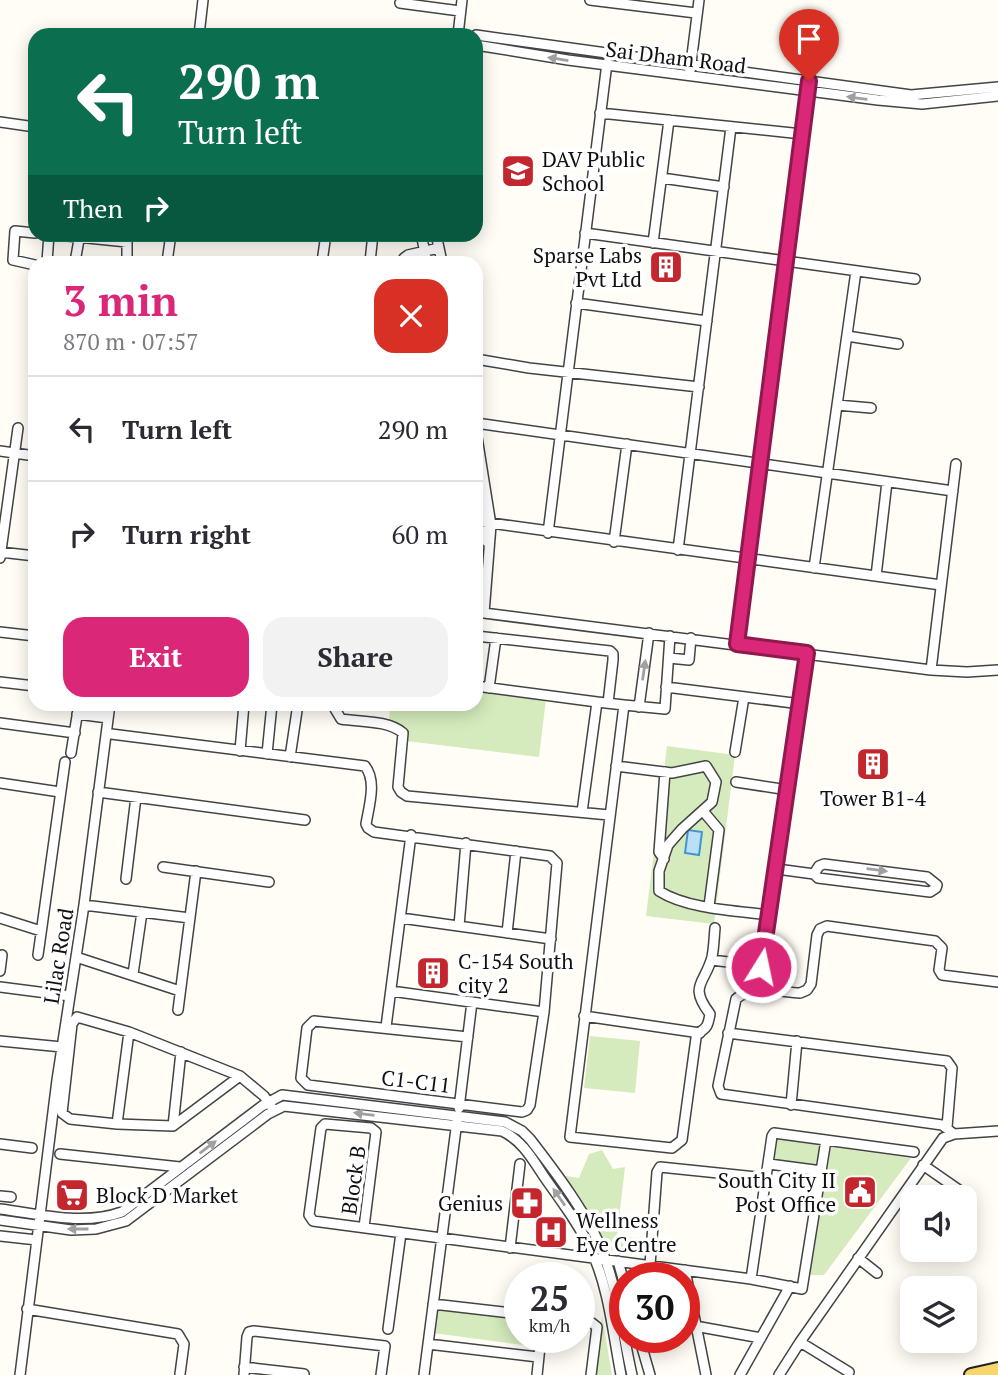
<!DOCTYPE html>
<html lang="en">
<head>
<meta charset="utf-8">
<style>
	body { margin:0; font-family:"PT Serif",serif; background:#f2f2f3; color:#2b2b33; height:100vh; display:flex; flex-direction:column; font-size:26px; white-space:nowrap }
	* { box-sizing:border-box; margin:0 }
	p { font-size:23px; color:#7c7c81 }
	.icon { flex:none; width:38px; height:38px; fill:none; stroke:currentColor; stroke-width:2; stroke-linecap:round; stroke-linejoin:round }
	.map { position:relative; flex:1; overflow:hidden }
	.panel { position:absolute; left:28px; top:256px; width:455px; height:455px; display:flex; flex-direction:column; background:#fff; border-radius:21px; box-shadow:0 4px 18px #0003 }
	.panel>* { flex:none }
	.guide { position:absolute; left:28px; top:28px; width:455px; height:214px; border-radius:21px; box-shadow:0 4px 18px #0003; background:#0b6e4f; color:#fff; overflow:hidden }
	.fabs { position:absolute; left:900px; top:1185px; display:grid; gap:14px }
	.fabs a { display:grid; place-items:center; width:77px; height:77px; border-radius:14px; background:#fff; box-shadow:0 4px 18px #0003; font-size:35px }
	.speed { position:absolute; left:504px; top:1262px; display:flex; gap:14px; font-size:35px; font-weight:700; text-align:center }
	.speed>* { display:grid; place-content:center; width:91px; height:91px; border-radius:50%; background:#fff; box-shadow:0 4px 18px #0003; line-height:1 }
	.speed small { font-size:18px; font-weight:400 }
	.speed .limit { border:10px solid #d22; background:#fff; color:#111 }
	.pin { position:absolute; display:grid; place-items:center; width:60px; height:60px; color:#fff; margin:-72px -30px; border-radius:50% 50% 50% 0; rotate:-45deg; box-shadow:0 0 7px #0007 }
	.pin .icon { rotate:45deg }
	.me { position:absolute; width:77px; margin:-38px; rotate:10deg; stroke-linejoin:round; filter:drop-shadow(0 0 5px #0008) }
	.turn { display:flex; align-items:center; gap:24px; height:147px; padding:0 35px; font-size:32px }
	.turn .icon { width:91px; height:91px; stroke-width:2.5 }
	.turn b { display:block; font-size:49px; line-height:60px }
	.then { display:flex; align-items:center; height:66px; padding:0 35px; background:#0003; gap:14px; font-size:26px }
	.round { display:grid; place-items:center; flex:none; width:74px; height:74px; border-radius:21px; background:#f2f2f3 }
	.overview { display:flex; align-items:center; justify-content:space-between; height:119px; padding:0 35px }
	h1 { font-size:42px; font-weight:600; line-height:52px; color:#db2777 }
	.primary-button { display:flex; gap:14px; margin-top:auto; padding:14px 35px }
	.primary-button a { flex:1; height:80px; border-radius:21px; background:#db2777; color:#fff; font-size:28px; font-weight:600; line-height:80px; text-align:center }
	.primary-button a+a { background:#f2f2f3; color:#2b2b33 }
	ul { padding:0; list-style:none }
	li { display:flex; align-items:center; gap:21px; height:105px; padding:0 35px; border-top:2px solid #e1e1e2 }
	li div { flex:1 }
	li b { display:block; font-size:26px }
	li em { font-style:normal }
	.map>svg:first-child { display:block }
	.green { fill:#d5ebbd }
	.water { fill:#b9e0f7; stroke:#3f96cf; stroke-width:2 }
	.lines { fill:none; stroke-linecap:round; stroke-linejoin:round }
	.minor-casing { stroke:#444; stroke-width:12 }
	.major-casing { stroke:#222; stroke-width:16 }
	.minor { stroke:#fff; stroke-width:9 }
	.major { stroke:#f9d66b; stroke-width:12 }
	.oneway { fill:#a0a0a0 }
	.route-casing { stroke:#8e194d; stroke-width:18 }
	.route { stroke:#db2777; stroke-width:12 }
	.labels { text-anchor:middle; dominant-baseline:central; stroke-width:7; stroke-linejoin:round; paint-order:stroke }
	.street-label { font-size:21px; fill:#111; stroke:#fff }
	.poi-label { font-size:21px; fill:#111; stroke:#fff; text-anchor:start }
</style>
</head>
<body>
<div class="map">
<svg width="998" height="1375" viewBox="0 0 998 1375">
	<rect width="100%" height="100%" fill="#fffdf5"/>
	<path class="green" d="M476 691 546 699 539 757 406 741 407 730 389 718 391 704H476Z
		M667 746 735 755 714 924 646 916Z
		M590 1036 640 1041 635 1093 584 1088Z
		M774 1136 823 1143 820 1167 771 1160Z
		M831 1147 911 1158 824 1275H810Z
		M602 1150 613 1169 625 1167 617 1236 647 1239 645 1255 607 1250 587 1212 559 1175 579 1178 589 1154Z
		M437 1303 520 1313V1337H532L530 1346 433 1333Z
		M602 1316 612 1375H595Z"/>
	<path class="water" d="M688 830 702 832 699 855 685 853Z"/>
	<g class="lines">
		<g class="minor-casing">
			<path id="minor" d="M590 0 696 13
				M400 3 460 11
				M199 35 203 0
				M458 35 462 0
				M476 35 911 95 998 87
				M476 45 568 60 878 100 922 104 998 96
				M690 71 699 0
				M600 113 802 134
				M0 122 35 127
				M662 178 724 187
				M35 233 15 231 13 260 35 265
				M585 233 915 279
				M48 234 127 242V262
				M421 234 427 262
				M436 234 442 262
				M653 243 669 120
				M47 262 49 234
				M75 262 80 234
				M167 262 171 234
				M322 262 326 234
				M370 262 373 234
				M404 262V258L408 255 439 248
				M576 303 707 321
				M847 336 898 344
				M476 359 529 368 699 387
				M837 405 871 408
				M476 423 953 491
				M476 431 491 525 484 613
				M0 451 35 456
				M476 485 487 542
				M476 521 941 585
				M548 533 607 63
				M614 542 627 444
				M678 550 731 127
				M0 552 35 556
				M0 558 18 428
				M814 568 856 271
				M876 576 887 482
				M476 612 931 670 967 672 998 670
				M0 632 35 636
				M476 636 610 651 613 654V660L608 703
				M737 644 809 81
				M669 658 689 660 691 638
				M931 670 956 464
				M0 682 35 686
				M476 686 597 702
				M666 687 801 704
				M489 688 496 638
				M335 704V709L341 719C360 722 388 720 403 733L398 787 401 792 407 796 609 815
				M624 705 665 709 670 636
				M78 707 109 712
				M639 707 649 633
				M77 714 108 718
				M0 723 75 733
				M111 734 365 766C377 781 369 806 366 824L368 828 374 832 550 856 557 863 544 1012 530 1105 527 1110 522 1112 308 1085 301 1078 307 1028 314 1021 468 1037
				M240 751 244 704
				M735 752 744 697
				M71 753 79 704
				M267 754 272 704
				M290 757 298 704
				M616 766 672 773 706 766 716 782 712 802 682 829 668 845 659 871V891C687 909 737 911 770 915
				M736 782 788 790
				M0 783 60 792
				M98 792 305 820
				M703 811 719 830 709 906
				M582 812 597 702 624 705 570 1137 672 1148 682 1140 696 1038 697 1034C707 1028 708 1026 710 1014 688 985 705 984 712 957 714 947 714 938 715 928
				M664 859 659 852 665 772
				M163 867 269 882
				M777 869 814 874 818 878 930 892 936 888 937 885 927 877 824 864 819 866 814 874
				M126 879 136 797
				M84 905 190 918
				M0 918 41 931
				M401 918 551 939
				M459 926 466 843
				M507 933 516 851
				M38 955 65 762
				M76 957 180 991
				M711 960 763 966 807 653
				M0 971 2 955
				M133 974 142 912
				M0 987 70 996
				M391 991 544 1012
				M178 1010 196 871
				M584 1016 700 1033
				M386 1027 411 835
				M728 1033 947 1061 952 1068 947 1127
				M0 1041 62 1047
				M240 1076 173 1126 117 1124 70 1119 62 1113 72 1024 77 1017 129 1032 240 1076 264 1096 271 1106
				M791 1105 797 1041
				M459 1108 472 1002
				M117 1124 129 1032
				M173 1126 181 1052
				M954 1134 942 1125 721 1094 718 1086 736 999C752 984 779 992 800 993L807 990 811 984 817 935 820 929 827 926 935 941 942 948 939 970 942 975 998 982
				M0 1144 32 1148
				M60 1154 180 1167
				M769 1164 822 1171
				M923 1165 959 1190
				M0 1196 11 1197
				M0 1209C40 1214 83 1226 122 1212L262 1106 282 1095 505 1122 522 1131 530 1139C554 1170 589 1216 603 1253 618 1292 623 1335 632 1375
				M0 1220 71 1230 96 1229 126 1221 268 1114 284 1106 502 1131C522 1140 533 1160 545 1178 561 1201 579 1224 591 1250 609 1288 613 1334 621 1375
				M364 1227 376 1132 371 1128 325 1124 321 1128 309 1215 313 1221 751 1279 802 1289 826 1140
				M0 1236 37 1240
				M510 1248 520 1164
				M858 1258 877 1273
				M618 1261 625 1286
				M650 1265 657 1172 660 1167 766 1178
				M685 1270 706 1375
				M751 1279 772 1136 774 1133 914 1152
				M433 1304 520 1314
				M27 1309 178 1334 184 1344 180 1374
				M579 1322 592 1323 597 1327 591 1375
				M695 1326 761 1338
				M388 1329 401 1233
				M639 1337 650 1375
				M800 1342 943 1138 954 1134 998 1131
				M428 1344 538 1357
				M244 1367 304 1374
				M20 1375 57 1080 84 905 110 704
				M244 1375 247 1337 249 1332 254 1331 385 1346 381 1375
				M424 1375 457 1121
				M537 1375 541 1337
				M740 1375 790 1286
				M779 1375 800 1342 849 1372"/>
		</g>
		<g class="major-casing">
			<path id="major" d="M971 1375 998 1369"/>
		</g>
		<use href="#minor" class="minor"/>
		<use href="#major" class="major"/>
	</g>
	<defs><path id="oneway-solid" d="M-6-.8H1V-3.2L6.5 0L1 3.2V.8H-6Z" transform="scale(1.75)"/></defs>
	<g class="oneway">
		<use href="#oneway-solid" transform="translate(558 59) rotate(-171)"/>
		<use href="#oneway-solid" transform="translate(857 98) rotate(-173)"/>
		<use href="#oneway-solid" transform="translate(644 670) rotate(-82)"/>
		<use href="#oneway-solid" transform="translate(877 870) rotate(7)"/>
		<use href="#oneway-solid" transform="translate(364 1114) rotate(-173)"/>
		<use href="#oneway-solid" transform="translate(208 1147) rotate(-37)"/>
		<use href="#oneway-solid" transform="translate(559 1197) rotate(-125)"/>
		<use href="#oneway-solid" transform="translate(78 1229) rotate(-180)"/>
	</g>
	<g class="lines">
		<g class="route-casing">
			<path id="route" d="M761 967 807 653 737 644 809 81"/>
		</g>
		<use href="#route" class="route"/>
	</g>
	<defs>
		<g id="school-square" transform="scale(1.75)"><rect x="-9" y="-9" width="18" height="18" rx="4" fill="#c4262e" stroke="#fff"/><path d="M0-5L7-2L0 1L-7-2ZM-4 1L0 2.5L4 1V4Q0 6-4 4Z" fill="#fff"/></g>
		<g id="building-square" transform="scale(1.75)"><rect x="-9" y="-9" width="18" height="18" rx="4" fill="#c4262e" stroke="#fff"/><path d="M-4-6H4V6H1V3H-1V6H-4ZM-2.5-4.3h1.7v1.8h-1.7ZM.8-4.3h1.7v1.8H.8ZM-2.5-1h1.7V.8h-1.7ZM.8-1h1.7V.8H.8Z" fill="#fff"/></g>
		<g id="civic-square" transform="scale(1.75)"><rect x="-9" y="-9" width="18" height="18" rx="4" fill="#c4262e" stroke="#fff"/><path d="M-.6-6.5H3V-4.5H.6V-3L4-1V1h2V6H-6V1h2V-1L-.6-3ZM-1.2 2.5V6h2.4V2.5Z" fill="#fff"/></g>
		<g id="supermarket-square" transform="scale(1.75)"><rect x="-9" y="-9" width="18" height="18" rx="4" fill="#c4262e" stroke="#fff"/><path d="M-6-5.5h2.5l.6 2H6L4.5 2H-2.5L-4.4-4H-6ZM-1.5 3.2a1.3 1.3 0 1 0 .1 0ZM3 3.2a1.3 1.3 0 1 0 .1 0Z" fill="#fff"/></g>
		<g id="pharmacy-square" transform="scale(1.75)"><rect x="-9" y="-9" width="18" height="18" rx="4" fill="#c4262e" stroke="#fff"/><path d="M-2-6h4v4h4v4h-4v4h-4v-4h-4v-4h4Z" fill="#fff"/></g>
		<g id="hospital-square" transform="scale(1.75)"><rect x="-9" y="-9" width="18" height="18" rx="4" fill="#c4262e" stroke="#fff"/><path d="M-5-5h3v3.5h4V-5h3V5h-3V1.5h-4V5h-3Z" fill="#fff"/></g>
	</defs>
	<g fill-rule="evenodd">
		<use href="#school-square" x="518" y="171"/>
		<use href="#building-square" x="666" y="267"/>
		<use href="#building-square" x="873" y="764"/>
		<use href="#building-square" x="433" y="973"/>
		<use href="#civic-square" x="860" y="1192"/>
		<use href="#supermarket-square" x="72" y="1195"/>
		<use href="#pharmacy-square" x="527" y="1203"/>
		<use href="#hospital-square" x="551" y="1232"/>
	</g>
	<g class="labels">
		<g class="street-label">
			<text transform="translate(676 57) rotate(7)">Sai Dham Road</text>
			<text transform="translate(58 956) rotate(-81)">Lilac Road</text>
			<text transform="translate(416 1081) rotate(7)">C1-C11</text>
			<text transform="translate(353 1180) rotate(-82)">Block B</text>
		</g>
		<g class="poi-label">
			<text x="542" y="159">DAV Public<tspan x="542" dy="24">School</tspan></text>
			<text x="642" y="255" text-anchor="end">Sparse Labs<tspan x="642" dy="24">Pvt Ltd</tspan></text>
			<text x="873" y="798" text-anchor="middle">Tower B1-4</text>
			<text x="458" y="961">C-154 South<tspan x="458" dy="24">city 2</tspan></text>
			<text x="836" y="1180" text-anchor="end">South City II<tspan x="836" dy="24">Post Office</tspan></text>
			<text x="96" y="1195">Block D Market</text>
			<text x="503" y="1203" text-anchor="end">Genius</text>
			<text x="576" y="1220">Wellness<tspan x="576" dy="24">Eye Centre</tspan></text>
		</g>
	</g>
</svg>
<div class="fabs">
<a><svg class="icon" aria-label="sound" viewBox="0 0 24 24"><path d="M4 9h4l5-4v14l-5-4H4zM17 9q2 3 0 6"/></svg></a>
<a><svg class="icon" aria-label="layers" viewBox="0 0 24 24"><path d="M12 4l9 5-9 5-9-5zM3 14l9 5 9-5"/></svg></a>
</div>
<div class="speed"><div>25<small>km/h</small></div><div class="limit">30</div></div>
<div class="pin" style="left:809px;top:81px;background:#d93025"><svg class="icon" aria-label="arrive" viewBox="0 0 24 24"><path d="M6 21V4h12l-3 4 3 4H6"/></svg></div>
<svg class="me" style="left:761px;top:967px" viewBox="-20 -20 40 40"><circle r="17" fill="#db2777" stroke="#fff" stroke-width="3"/><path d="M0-11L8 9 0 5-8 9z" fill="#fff"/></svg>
<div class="guide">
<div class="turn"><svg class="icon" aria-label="left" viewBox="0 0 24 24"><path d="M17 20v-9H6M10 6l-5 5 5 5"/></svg><div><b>290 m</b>Turn left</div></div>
<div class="then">Then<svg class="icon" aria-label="right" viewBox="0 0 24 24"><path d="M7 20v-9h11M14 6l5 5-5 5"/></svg></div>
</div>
<section class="panel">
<div class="overview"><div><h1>3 min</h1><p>870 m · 07:57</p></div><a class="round" style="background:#d93025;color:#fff"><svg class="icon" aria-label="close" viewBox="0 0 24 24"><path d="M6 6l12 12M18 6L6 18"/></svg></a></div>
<ul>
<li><svg class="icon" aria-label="left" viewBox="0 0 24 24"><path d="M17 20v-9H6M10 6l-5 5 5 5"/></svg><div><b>Turn left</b></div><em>290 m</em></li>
<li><svg class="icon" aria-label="right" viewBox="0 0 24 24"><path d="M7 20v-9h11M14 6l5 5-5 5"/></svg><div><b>Turn right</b></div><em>60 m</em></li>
</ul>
<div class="primary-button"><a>Exit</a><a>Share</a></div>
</section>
</div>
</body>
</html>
